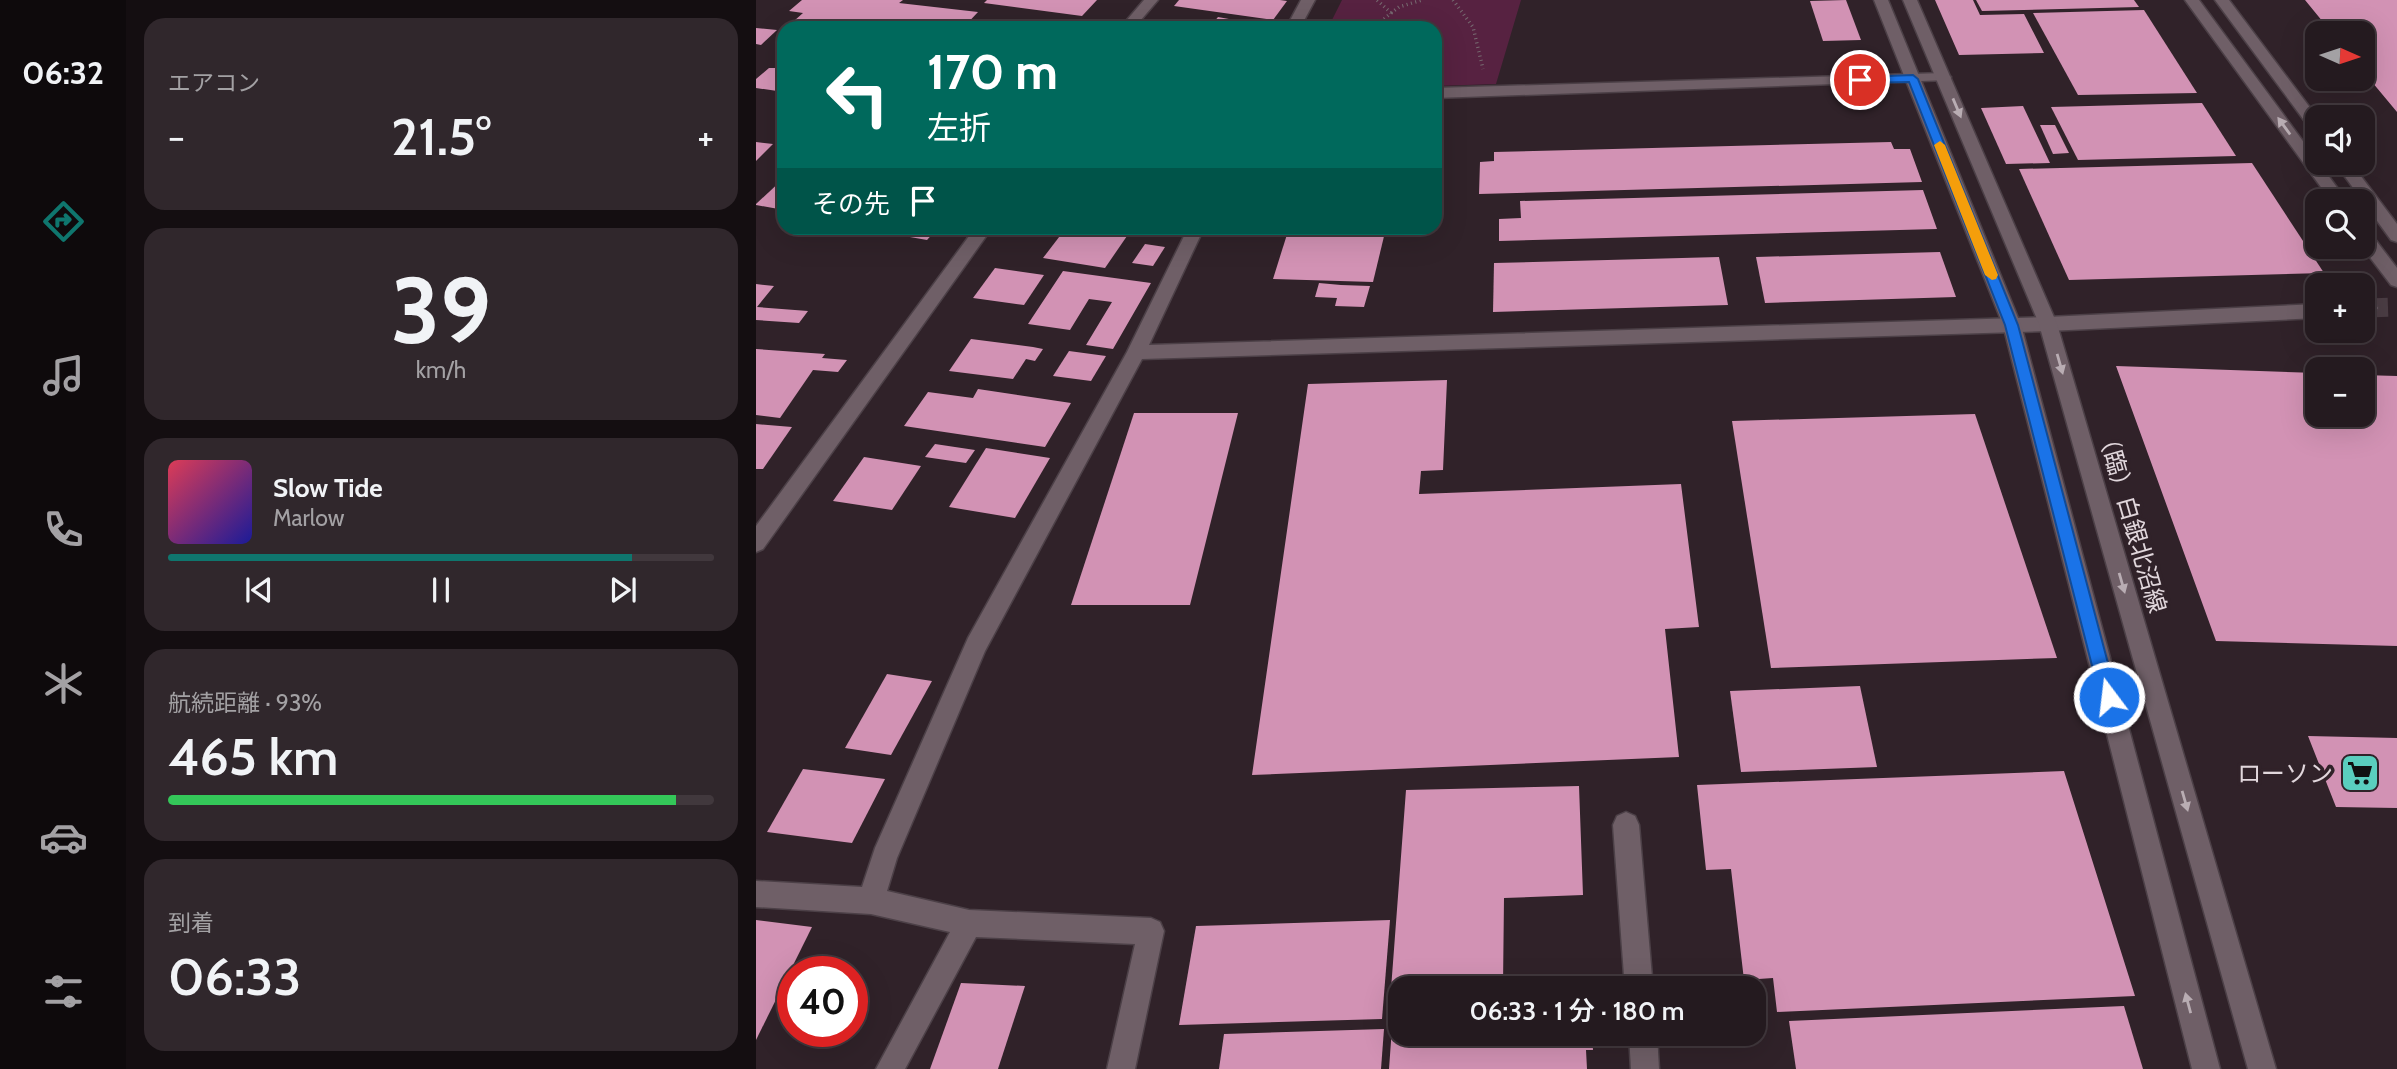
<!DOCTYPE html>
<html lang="ja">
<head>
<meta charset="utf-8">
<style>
	body { margin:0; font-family:Cabin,"Noto Sans JP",sans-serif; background:#30272c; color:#f1f3f6; height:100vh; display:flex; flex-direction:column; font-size:26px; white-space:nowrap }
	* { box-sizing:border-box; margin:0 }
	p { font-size:23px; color:#a3a1a4 }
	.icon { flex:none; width:38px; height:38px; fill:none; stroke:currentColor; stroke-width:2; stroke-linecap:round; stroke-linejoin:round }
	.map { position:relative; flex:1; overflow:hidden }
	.panel { display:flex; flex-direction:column; gap:18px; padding:18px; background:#140e11; width:630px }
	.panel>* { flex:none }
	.guide { position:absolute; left:21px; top:21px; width:665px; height:214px; border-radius:21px; box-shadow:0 7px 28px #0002,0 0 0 2px #41383d; background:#00695c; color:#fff; overflow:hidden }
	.needle { width:46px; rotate:93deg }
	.controls { position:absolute; left:1549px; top:21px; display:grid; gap:14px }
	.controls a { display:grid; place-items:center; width:70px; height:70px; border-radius:14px; background:#241a1f; box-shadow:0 7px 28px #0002,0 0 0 2px #41383d; font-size:35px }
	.speed { position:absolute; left:21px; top:956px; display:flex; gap:14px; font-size:35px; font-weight:700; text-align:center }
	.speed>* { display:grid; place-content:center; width:91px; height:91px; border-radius:50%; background:#241a1f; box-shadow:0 7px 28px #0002,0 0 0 2px #41383d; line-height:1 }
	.speed .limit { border:10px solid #d22; background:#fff; color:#111 }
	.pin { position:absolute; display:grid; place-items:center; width:60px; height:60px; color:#fff; margin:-30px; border:4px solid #fff; border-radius:50%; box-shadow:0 2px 7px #0007 }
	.me { position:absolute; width:77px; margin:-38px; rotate:345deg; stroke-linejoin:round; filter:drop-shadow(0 0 5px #0008) }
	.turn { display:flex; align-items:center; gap:24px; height:147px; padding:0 35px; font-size:32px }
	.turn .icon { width:91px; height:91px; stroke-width:2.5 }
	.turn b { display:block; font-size:49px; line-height:60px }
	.then { display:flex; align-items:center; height:66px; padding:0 35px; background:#0003; gap:14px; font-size:26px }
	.big { font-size:52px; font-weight:600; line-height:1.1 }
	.panel .tile { flex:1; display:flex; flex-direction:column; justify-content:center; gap:10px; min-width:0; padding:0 24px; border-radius:21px; background:#30272c }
	.panel .dial { align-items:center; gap:0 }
	.dial b { font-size:91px; line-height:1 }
	.song { display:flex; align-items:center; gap:21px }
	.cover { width:84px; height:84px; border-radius:10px; background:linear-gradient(135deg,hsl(350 70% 55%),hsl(240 70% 35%)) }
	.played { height:7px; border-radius:4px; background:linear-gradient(90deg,#0f766e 85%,#41383d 85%) }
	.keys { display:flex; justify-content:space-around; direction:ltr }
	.heat { display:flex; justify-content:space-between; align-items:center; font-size:38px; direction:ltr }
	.charge { height:10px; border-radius:5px; background:linear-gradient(90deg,#34c759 93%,#41383d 0) }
	.trip { position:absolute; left:632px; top:976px; width:378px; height:70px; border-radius:21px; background:#241a1f; box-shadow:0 7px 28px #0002,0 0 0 2px #41383d; font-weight:600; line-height:70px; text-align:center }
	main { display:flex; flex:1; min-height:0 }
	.tabs { display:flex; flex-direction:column; width:126px; justify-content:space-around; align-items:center; background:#0e0a0c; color:#a3a1a4 }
	.tabs .icon { width:49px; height:49px }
	.tabs .selected { color:#0f766e }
	.tabs b { font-size:32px; color:#f1f3f6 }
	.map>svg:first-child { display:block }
	.green { fill:#572241 }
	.building { fill:#d292b4 }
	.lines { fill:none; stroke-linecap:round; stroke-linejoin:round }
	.minor-tunnel { stroke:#4b3d44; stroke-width:19; stroke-dasharray:19 10; stroke-linecap:butt }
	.minor-casing { stroke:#4c4047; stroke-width:3 }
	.tertiary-casing { stroke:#4c4047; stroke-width:3 }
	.path { stroke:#776b71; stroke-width:3.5; stroke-dasharray:1 3.5; stroke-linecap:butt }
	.minor { fill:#6f5f67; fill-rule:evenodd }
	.tertiary { fill:#6f5f67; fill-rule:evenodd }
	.oneway { fill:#b9adb3 }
	.route { fill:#1a73e8; stroke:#114b97; stroke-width:2 }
	.slow { fill:#f59e0b }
	.labels { text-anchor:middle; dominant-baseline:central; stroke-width:7; stroke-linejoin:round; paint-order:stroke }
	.street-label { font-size:24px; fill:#e1d7dc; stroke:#302229 }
	.poi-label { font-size:24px; fill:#e1d7dc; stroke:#302229; text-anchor:end }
</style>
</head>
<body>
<main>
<nav class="tabs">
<b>06:32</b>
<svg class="icon selected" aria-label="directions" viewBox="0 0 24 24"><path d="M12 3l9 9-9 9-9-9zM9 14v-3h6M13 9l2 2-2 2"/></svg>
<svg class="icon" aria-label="music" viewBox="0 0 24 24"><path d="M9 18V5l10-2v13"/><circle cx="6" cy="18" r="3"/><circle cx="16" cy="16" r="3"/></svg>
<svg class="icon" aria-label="phone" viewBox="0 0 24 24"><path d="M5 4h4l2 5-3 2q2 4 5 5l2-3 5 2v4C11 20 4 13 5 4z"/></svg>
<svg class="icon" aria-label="climate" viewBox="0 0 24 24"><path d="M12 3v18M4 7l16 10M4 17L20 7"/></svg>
<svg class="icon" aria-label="car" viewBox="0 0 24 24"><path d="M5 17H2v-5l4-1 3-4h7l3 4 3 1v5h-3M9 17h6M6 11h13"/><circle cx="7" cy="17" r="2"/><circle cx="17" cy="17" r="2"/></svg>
<svg class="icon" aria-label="filters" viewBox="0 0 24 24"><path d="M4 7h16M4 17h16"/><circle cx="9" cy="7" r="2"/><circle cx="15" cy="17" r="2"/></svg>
</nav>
<section class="panel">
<div class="tile"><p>エアコン</p>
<div class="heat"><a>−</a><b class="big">21.5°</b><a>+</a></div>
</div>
<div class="tile dial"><b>39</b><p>km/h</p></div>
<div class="tile">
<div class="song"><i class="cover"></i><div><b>Slow Tide</b><p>Marlow</p></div></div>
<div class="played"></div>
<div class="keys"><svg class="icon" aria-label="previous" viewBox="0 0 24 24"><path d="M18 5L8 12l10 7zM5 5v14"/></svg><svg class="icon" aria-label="pause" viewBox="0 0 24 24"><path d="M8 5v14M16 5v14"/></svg><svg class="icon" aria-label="next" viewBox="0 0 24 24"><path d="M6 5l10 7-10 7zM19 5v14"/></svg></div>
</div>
<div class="tile"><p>航続距離 · 93%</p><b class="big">465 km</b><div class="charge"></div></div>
<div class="tile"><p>到着</p><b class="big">06:33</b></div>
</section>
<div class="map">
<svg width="1641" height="1069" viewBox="0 0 1641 1069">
	<rect width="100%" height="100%" fill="#302229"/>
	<path class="green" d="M 586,0 L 765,0 L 740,84 L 679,86 L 679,28 L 572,28 Z"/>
	<g class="building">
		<path d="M 46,0 L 147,0 L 143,3 L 222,12 L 207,28 L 175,28 L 104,20 L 95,28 L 30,28 L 47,13 L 33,11 Z"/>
		<path d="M 231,0 L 341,0 L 326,16 L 228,3 Z"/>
		<path d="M 423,0 L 524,0 L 531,1 L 517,20 L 418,6 Z"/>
		<path d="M 1090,0 L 1105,40 L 1067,41 L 1054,1 Z"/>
		<path d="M 1179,0 L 1217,0 L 1224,15 L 1268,14 L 1288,53 L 1203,55 Z"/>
		<path d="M 1220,0 L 1378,0 L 1383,7 L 1226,11 Z"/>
		<path d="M 1549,0 L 1641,0 L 1641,112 L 1606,70 L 1606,33 L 1576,33 Z"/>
		<path d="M 1388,10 L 1441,93 L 1322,95 L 1277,13 Z"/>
		<path d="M 462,17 L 511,26 L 509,28 L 453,28 Z"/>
		<path d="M 0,28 L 21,30 L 5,45 L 0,44 Z"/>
		<path d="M 28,61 L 28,92 L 0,88 L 0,79 L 13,68 L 20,68 Z"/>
		<path d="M 1446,103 L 1480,156 L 1322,160 L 1295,107 Z"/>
		<path d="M 1267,106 L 1294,163 L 1250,164 L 1225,108 Z"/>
		<path d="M 1284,125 L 1299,125 L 1313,153 L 1297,154 Z"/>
		<path d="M 0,142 L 17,144 L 0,161 Z"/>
		<path d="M 1135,142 L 1138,149 L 1154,149 L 1166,182 L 723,194 L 724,162 L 738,161 L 738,152 Z"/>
		<path d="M 1496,163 L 1568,273 L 1313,280 L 1263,169 Z"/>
		<path d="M 28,178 L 28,210 L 0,205 L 0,204 Z"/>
		<path d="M 1167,190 L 1181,229 L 743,241 L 743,219 L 765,218 L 764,201 Z"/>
		<path d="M 116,228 L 182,228 L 171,240 L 114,230 Z"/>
		<path d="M 310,228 L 315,228 L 371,236 L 349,268 L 287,258 Z"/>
		<path d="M 365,228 L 413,228 L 408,236 Z"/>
		<path d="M 533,228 L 630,228 L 617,282 L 517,279 Z"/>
		<path d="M 389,244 L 409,247 L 397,266 L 376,263 Z"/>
		<path d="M 1184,252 L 1200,297 L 1009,303 L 1000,257 Z"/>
		<path d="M 963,257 L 972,305 L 737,312 L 738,263 Z"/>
		<path d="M 239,268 L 288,275 L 268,305 L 217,298 Z"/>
		<path d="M 307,271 L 395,283 L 357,349 L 330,345 L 356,302 L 333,299 L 314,330 L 272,324 Z"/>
		<path d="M 563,283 L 585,285 L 614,286 L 608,307 L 579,306 L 581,298 L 559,297 Z"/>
		<path d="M 0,284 L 18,286 L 1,307 L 52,311 L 43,323 L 0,320 Z"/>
		<path d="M 215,339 L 277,347 L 287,349 L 279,361 L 270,359 L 257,379 L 193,371 Z"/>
		<path d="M 0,349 L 69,354 L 66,358 L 91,360 L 82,372 L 57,370 L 24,418 L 0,415 Z"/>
		<path d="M 313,351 L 350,356 L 335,381 L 297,376 Z"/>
		<path d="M 1360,366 L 1561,373 L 1561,415 L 1606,415 L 1606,375 L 1641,376 L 1641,646 L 1460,641 Z"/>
		<path d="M 691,380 L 687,470 L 665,471 L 663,494 L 925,484 L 943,627 L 909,629 L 923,757 L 496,775 L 552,384 Z"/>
		<path d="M 222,389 L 315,403 L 289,447 L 148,426 L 172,392 L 217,398 Z"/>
		<path d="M 378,413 L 482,413 L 434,605 L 315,605 Z"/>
		<path d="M 1219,414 L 1301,658 L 1015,668 L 976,421 Z"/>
		<path d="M 0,424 L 36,427 L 7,469 L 0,469 Z"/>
		<path d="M 179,444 L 219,450 L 210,463 L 169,457 Z"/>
		<path d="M 230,448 L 294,458 L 259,518 L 193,507 Z"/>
		<path d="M 108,457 L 165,466 L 136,510 L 77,501 Z"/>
		<path d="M 131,674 L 176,681 L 135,755 L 89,748 Z"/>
		<path d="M 1104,686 L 1121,767 L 985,772 L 974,691 Z"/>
		<path d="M 1552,736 L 1641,738 L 1641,808 L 1580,807 Z"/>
		<path d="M 47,769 L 129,779 L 96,843 L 11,832 Z"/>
		<path d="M 1308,771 L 1379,996 L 1021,1012 L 1017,978 L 988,980 L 975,869 L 950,870 L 941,785 Z"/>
		<path d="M 823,786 L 827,895 L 748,898 L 747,985 L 635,989 L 650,790 Z"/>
		<path d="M 0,920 L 56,927 L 0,1040 Z"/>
		<path d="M 634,920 L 626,1019 L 423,1025 L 440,926 Z"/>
		<path d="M 205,983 L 269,986 L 242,1069 L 174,1069 Z"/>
		<path d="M 638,1000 L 644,1000 L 644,1034 L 836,1034 L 837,1050 L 830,1050 L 831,1069 L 633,1069 Z"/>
		<path d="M 1368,1006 L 1387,1069 L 1040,1069 L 1033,1021 Z"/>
		<path d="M 628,1029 L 625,1069 L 463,1069 L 468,1034 Z"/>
	</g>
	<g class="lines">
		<path class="minor-tunnel" d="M 1613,308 L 1641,307"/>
		<defs>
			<g id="minor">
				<path d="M 388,0 L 402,0 L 378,28 L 364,28 Z"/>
				<path d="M 545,0 L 559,0 L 544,28 L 530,28 Z"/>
				<path d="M 1188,73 L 1195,77 L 1193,80 L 679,98 L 679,88 Z"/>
				<path d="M 219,228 L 236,228 L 7,549 L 0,552 L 0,526 Z"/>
				<path d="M 432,228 L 448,228 L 393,345 L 1292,317 L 1561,304 L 1561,318 L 1292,331 L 386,359 L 229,651 L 141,858 L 131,891 L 213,910 L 395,918 L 404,922 L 408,931 L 379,1069 L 351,1069 L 379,944 L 220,937 L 149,1069 L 120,1069 L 194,932 L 115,914 L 0,907 L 0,881 L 106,887 L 119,848 L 212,638 L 371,352 Z"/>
				<path d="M 1613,301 L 1619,303 L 1622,308 L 1619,313 L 1606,315 L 1606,302 Z"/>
				<path d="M 870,812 L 879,816 L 883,825 L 897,989 L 869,989 L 857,825 L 861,816 Z"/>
				<path d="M 873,1034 L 901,1034 L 903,1069 L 875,1069 Z"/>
			</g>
			<g id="tertiary">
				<path d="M 1118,0 L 1132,0 L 1265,325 L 1464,1069 L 1436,1069 L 1247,325 Z"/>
				<path d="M 1147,0 L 1161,0 L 1301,324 L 1520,1069 L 1492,1069 L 1283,324 Z"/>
				<path d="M 1429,0 L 1443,0 L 1591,201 L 1575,201 Z"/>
				<path d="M 1459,0 L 1473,0 L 1561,117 L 1561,133 L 1556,131 Z"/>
				<path d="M 1579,163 L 1595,163 L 1641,224 L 1641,242 L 1635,240 Z"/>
				<path d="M 1606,228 L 1612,230 L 1641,268 L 1641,287 L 1635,285 L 1606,247 Z"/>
			</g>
		</defs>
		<use href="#minor" class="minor-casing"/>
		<use href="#tertiary" class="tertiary-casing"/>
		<g class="path">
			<path d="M 697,0 L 717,27 L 727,69"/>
			<path d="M 635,13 L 643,7 L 666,0"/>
			<path d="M 618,28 L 635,13 L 621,0"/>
		</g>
		<use href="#minor" class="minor"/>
		<use href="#tertiary" class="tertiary"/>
	</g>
	<defs><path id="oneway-solid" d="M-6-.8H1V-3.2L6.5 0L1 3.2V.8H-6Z" transform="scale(1.75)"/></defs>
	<g class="oneway">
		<use href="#oneway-solid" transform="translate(1201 108) rotate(67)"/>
		<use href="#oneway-solid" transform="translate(1528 126) rotate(-126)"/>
		<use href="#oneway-solid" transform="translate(1304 364) rotate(74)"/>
		<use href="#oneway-solid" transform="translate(1366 583) rotate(74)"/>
		<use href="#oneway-solid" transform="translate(1429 801) rotate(74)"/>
		<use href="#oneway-solid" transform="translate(1432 1003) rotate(-105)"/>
	</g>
	<path class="route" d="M 1157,75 L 1162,79 L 1262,325 L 1361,697 L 1359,703 L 1353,705 L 1346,703 L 1344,697 L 1249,325 L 1153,82 L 1104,83 L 1099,80 L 1104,77 Z"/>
	<path class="slow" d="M 1184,141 L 1189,145 L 1242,275 L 1240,279 L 1236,280 L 1229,275 L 1178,145 Z"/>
	<defs>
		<symbol id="supermarket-square" viewBox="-11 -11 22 22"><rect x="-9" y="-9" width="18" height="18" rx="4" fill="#5acebe" stroke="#302229"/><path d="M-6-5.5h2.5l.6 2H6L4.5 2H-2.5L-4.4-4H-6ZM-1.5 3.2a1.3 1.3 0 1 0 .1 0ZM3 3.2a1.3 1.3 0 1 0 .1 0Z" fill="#111"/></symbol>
	</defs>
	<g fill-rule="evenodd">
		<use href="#supermarket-square" x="1582" y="751" width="44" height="44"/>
	</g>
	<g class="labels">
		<g class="street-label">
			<text transform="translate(1376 520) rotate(74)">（臨）白銀北沼線</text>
		</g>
		<g class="poi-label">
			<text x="1577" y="773">ローソン</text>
		</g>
	</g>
</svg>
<div class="controls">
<a><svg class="needle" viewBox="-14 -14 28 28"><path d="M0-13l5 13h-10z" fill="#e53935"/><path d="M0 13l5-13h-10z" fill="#a3a1a4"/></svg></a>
<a><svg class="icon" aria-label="sound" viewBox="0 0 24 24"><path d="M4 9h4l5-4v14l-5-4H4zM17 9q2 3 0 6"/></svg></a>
<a><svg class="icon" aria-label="search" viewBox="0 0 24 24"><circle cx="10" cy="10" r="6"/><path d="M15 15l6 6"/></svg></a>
<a>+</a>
<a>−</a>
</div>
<div class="speed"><div class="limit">40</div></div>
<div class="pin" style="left:1104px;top:80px;background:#d93025"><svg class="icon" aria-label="arrive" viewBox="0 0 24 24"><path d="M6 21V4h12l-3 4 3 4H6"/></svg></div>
<svg class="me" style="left:1353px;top:697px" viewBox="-20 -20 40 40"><circle r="17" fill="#1a73e8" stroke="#fff" stroke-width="3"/><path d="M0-11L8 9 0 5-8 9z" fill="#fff"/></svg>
<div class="trip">06:33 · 1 分 · 180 m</div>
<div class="guide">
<div class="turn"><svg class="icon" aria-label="left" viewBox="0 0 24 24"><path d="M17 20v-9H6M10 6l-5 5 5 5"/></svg><div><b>170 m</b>左折</div></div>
<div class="then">その先<svg class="icon" aria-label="arrive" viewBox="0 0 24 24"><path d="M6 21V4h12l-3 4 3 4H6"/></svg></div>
</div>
</div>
</main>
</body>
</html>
